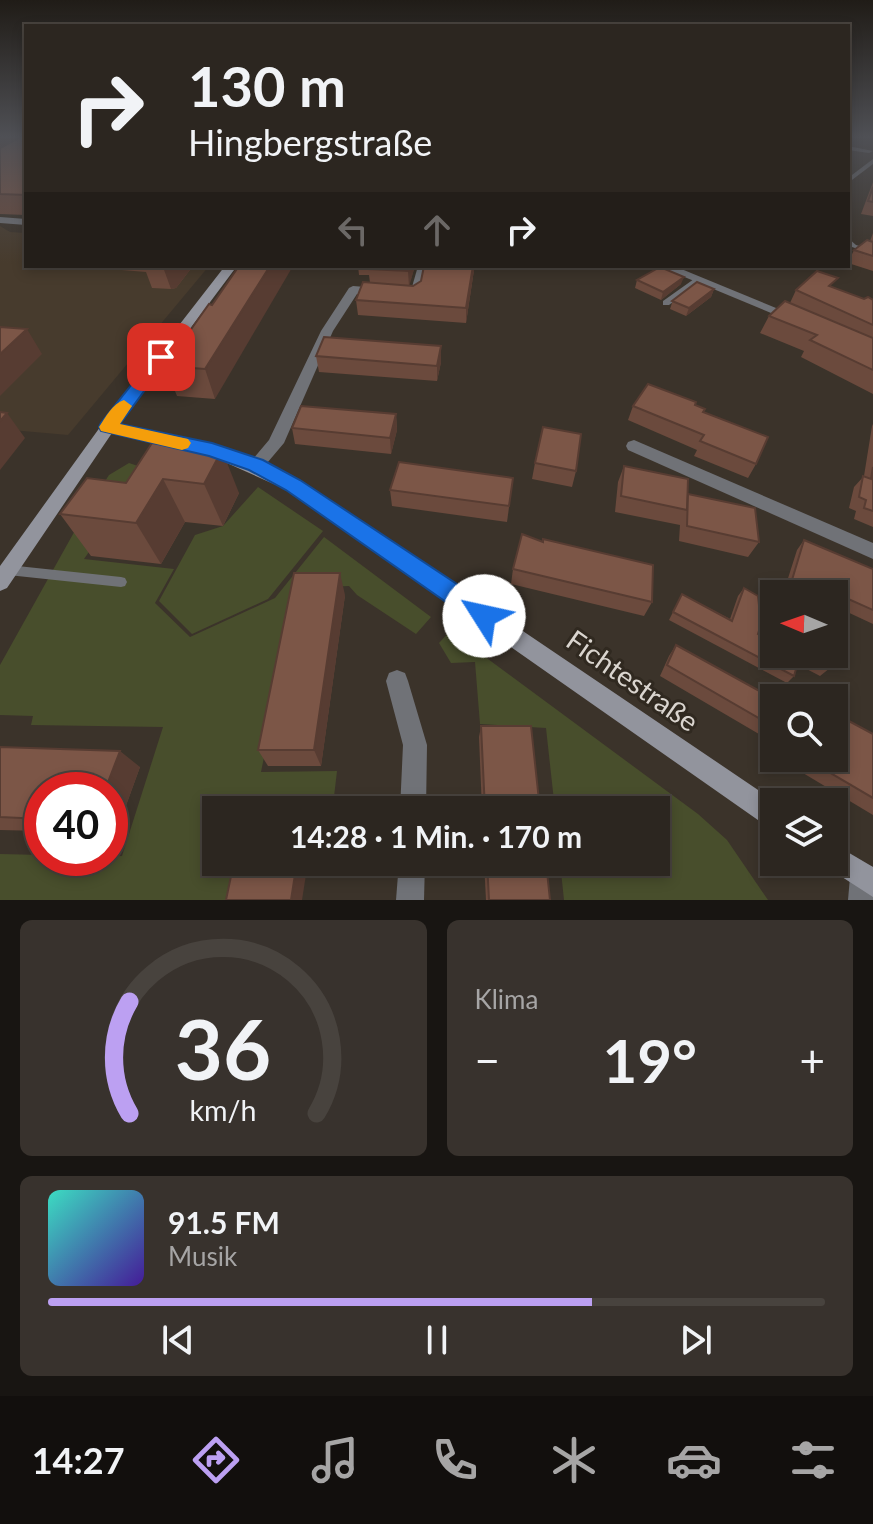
<!DOCTYPE html>
<html lang="de">
<head>
<meta charset="utf-8">
<style>
	body { margin:0; font-family:Lato,sans-serif; background:#38322d; color:#f1f3f6; height:100vh; display:flex; flex-direction:column; font-size:30px; white-space:nowrap }
	* { box-sizing:border-box; margin:0 }
	p { font-size:26px; color:#a6a5a5 }
	.icon { flex:none; width:44px; height:44px; fill:none; stroke:currentColor; stroke-width:2; stroke-linecap:round; stroke-linejoin:round }
	.map { position:relative; height:900px; overflow:hidden }
	.panel { display:flex; flex-direction:column; gap:20px; padding:20px; background:#181512; flex:1 }
	.panel>* { flex:none }
	.hud { position:absolute; left:24px; top:24px; width:826px; height:244px; border-radius:0px; box-shadow:0 4px 12px #0003,0 0 0 2px #48433e; background:#2c2620; color:#f1f3f6; overflow:hidden }
	.needle { width:52px; rotate:272deg }
	.controls { position:absolute; left:760px; top:580px; display:grid; gap:16px }
	.controls a { display:grid; place-items:center; width:88px; height:88px; border-radius:0px; background:#2c2620; box-shadow:0 4px 12px #0003,0 0 0 2px #48433e; font-size:40px }
	.speed { position:absolute; left:24px; top:772px; display:flex; gap:16px; font-size:40px; font-weight:700; text-align:center }
	.speed>* { display:grid; place-content:center; width:104px; height:104px; border-radius:50%; background:#2c2620; box-shadow:0 4px 12px #0003,0 0 0 2px #48433e; line-height:1 }
	.speed .limit { border:12px solid #d22; background:#fff; color:#111 }
	.pin { position:absolute; display:grid; place-items:center; width:68px; height:68px; color:#fff; margin:-34px; border-radius:16px; box-shadow:0 4px 12px #0006 }
	.me { position:absolute; width:88px; margin:-44px; rotate:305deg; stroke-linejoin:round; filter:drop-shadow(0 0 6px #0008) }
	.turn { display:flex; align-items:center; gap:28px; height:168px; padding:0 32px; font-size:36px }
	.turn .icon { width:104px; height:104px; stroke-width:2.5 }
	.turn b { display:block; font-size:56px; line-height:68px }
	.lanes { display:flex; align-items:center; height:76px; padding:0 32px; background:#0003; justify-content:center; gap:40px; direction:ltr }
	.lanes .off { opacity:.35 }
	.big { font-size:60px; font-weight:700; line-height:1.1 }
	.panel .widget { flex:1; display:flex; flex-direction:column; justify-content:center; gap:12px; min-width:0; padding:0 28px; border-radius:12px; background:#38322d }
	.panel .dial { align-items:center; gap:0 }
	.dial svg { height:208px; overflow:visible; fill:none; stroke:#48433e; stroke-width:7; stroke-linecap:round; text-anchor:middle }
	.dial text { fill:#f1f3f6; stroke:none }
	.song { display:flex; align-items:center; gap:24px }
	.cover { width:96px; height:96px; border-radius:12px; background:linear-gradient(135deg,hsl(170 70% 55%),hsl(260 70% 35%)) }
	.played { height:8px; border-radius:4px; background:linear-gradient(90deg,#bca0f2 70%,#48433e 70%) }
	.keys { display:flex; justify-content:space-around; direction:ltr }
	.heat { display:flex; justify-content:space-between; align-items:center; font-size:44px; direction:ltr }
	.panel .tiles { flex:1; display:grid; gap:20px; grid-template-columns:1fr 1fr }
	.widget:last-child { grid-column:span 2 }
	.trip { position:absolute; left:202px; top:796px; width:468px; height:80px; border-radius:0px; background:#2c2620; box-shadow:0 4px 12px #0003,0 0 0 2px #48433e; font-weight:700; line-height:80px; text-align:center }
	.tab-bar { display:flex; height:128px; justify-content:space-around; align-items:center; background:#120f0d; color:#a6a5a5 }
	.tab-bar .icon { width:56px; height:56px }
	.tab-bar .selected { color:#bca0f2 }
	.tab-bar b { font-size:36px; color:#f1f3f6 }
	.map>svg:first-child { display:block }
	.built { fill:#473b2d }
	.green { fill:#484e2c }
	.lines { fill:none; stroke-linecap:round; stroke-linejoin:round }
	.lane { fill:#707277; fill-rule:evenodd }
	.street { fill:#707277; fill-rule:evenodd }
	.secondary { fill:#92949d; fill-rule:evenodd }
	.wall { fill:#6b4a3d }
	.shaded-wall { fill:#573c32 }
	.building { fill:#7c5647; stroke:#573c32; stroke-width:2 }
	.route { fill:#1a73e8; stroke:#114b97; stroke-width:2 }
	.slow { fill:#f59e0b }
	.labels { text-anchor:middle; dominant-baseline:central; stroke-width:6; stroke-linejoin:round; paint-order:stroke }
	.near-street-label { font-size:28px; fill:#dad5cf; stroke:#302920 }
</style>
</head>
<body>
<div class="map">
<svg width="873" height="900" viewBox="0 0 873 900">
	<rect width="100%" height="100%" fill="#3b332a"/>
	<path class="built" d="M 0,226 L 10,232 L 26,233 L 26,266 L 209,266 L 68,435 L 0,429 Z"/>
	<g class="green">
		<path d="M 129,463 L 147,469 L 84,559 L 174,569 L 155,603 L 190,637 L 275,598 L 324,537 L 431,617 L 416,634 L 357,595 L 349,586 L 298,588 L 261,772 L 337,771 L 333,805 L 255,804 L 254,810 L 216,810 L 216,862 L 243,862 L 235,900 L 0,900 L 0,854 L 42,855 L 42,858 L 122,856 L 163,727 L 31,725 L 33,716 L 0,715 L 0,665 L 87,509 L 109,475 Z"/>
		<path d="M 258,487 L 323,531 L 268,599 L 192,634 L 159,601 L 195,535 L 223,526 Z"/>
		<path d="M 450,631 L 698,814 L 727,840 L 768,900 L 564,900 L 560,862 L 656,862 L 656,810 L 555,810 L 546,728 L 480,724 L 475,662 L 451,663 L 439,643 Z"/>
	</g>
	<g class="lines">
		<g class="lane">
			<path d="M 873,159 L 873,164 L 848,183 L 848,178 Z"/>
			<path d="M 848,238 L 856,245 L 873,250 L 873,254 L 852,247 L 848,244 Z"/>
			<path d="M 418,266 L 424,266 L 418,294 L 414,296 L 410,294 Z"/>
			<path d="M 694,279 L 701,281 L 669,305 L 663,305 L 663,301 Z"/>
			<path d="M 8,565 L 121,577 L 125,578 L 127,582 L 125,586 L 121,587 L 8,575 L 4,574 L 2,570 L 4,566 Z"/>
		</g>
		<g class="street">
			<path d="M 848,146 L 873,151 L 869,153 L 848,150 Z"/>
			<path d="M 0,217 L 26,219 L 26,225 L 0,223 Z"/>
			<path d="M 658,266 L 674,266 L 798,317 L 796,320 L 788,320 Z"/>
			<path d="M 353,286 L 378,288 L 384,292 L 378,296 L 357,294 L 333,331 L 284,443 L 262,469 L 250,469 L 248,465 L 269,440 L 321,331 L 349,288 Z"/>
			<path d="M 634,440 L 873,543 L 873,559 L 628,450 L 626,446 L 628,442 Z"/>
			<path d="M 397,670 L 405,673 L 408,681 L 427,745 L 426,810 L 400,810 L 403,745 L 386,681 L 389,673 Z"/>
			<path d="M 399,862 L 425,862 L 424,900 L 396,900 Z"/>
			<path d="M 864,863 L 873,867 L 873,900 L 848,900 L 850,877 L 854,867 Z"/>
		</g>
		<g class="secondary">
			<path d="M 225,266 L 237,266 L 119,424 L 231,452 L 299,480 L 776,802 L 774,829 L 765,825 L 287,490 L 220,460 L 112,433 L 7,588 L 0,591 L 0,566 L 103,423 Z"/>
			<path d="M 834,844 L 873,867 L 873,897 L 825,866 L 823,862 L 834,862 Z"/>
		</g>
	</g>
	<g class="wall">
		<path d="M 0,137 L 26,137 L 26,215 L 0,214 Z"/>
		<path d="M 873,182 L 873,216 L 861,214 Z"/>
		<path d="M 873,233 L 873,271 L 848,263 L 854,250 L 870,241 Z"/>
		<path d="M 73,266 L 193,266 L 176,288 L 171,289 L 152,288 L 146,272 Z"/>
		<path d="M 358,266 L 415,266 L 409,285 L 413,286 L 474,270 L 466,323 L 358,315 L 356,300 L 370,283 L 369,275 L 359,275 Z"/>
		<path d="M 637,280 L 681,284 L 661,300 L 635,288 Z"/>
		<path d="M 832,288 L 864,299 L 873,300 L 873,394 L 801,357 L 804,351 L 760,333 L 769,316 L 790,303 L 796,290 Z"/>
		<path d="M 714,289 L 711,297 L 686,316 L 670,309 L 673,300 Z"/>
		<path d="M 212,305 L 215,399 L 177,396 L 165,366 Z"/>
		<path d="M 441,346 L 441,362 L 437,381 L 319,372 L 316,356 Z"/>
		<path d="M 695,405 L 756,464 L 748,478 L 694,456 L 697,450 L 628,420 L 633,406 Z"/>
		<path d="M 396,414 L 397,430 L 391,454 L 295,444 L 292,428 Z"/>
		<path d="M 873,424 L 873,527 L 854,519 L 856,511 L 849,508 L 854,487 L 864,476 L 872,426 Z"/>
		<path d="M 152,443 L 239,493 L 223,526 L 185,522 L 161,564 L 91,556 L 60,514 L 126,483 Z"/>
		<path d="M 535,463 L 576,471 L 572,487 L 532,479 Z"/>
		<path d="M 624,466 L 687,494 L 759,542 L 748,557 L 679,541 L 680,525 L 615,512 L 618,482 Z"/>
		<path d="M 513,478 L 507,522 L 392,506 L 390,490 Z"/>
		<path d="M 804,540 L 873,569 L 873,624 L 843,610 L 834,594 L 783,594 L 797,550 Z"/>
		<path d="M 513,569 L 652,602 L 644,616 L 511,584 Z"/>
		<path d="M 744,588 L 758,634 L 774,654 L 833,654 L 830,668 L 820,676 L 797,664 L 794,676 L 787,683 L 669,620 L 682,594 L 730,619 L 738,596 Z"/>
		<path d="M 345,595 L 321,766 L 268,766 L 258,750 Z"/>
		<path d="M 676,645 L 774,699 L 774,756 L 768,752 L 771,741 L 660,676 L 669,656 Z"/>
		<path d="M 481,726 L 540,810 L 482,810 L 479,737 Z"/>
		<path d="M 873,734 L 873,815 L 778,758 L 834,758 Z"/>
		<path d="M 0,747 L 140,767 L 116,833 L 110,832 L 110,790 L 42,790 L 42,831 L 0,830 Z"/>
		<path d="M 484,862 L 546,862 L 550,900 L 486,900 Z"/>
	</g>
	<g class="shaded-wall">
		<path d="M 0,137 L 23,137 L 0,161 Z"/>
		<path d="M 166,266 L 193,266 L 176,288 L 171,289 L 163,267 Z"/>
		<path d="M 270,266 L 293,266 L 215,399 L 205,369 Z"/>
		<path d="M 410,266 L 415,266 L 409,287 L 408,271 Z"/>
		<path d="M 473,266 L 475,266 L 474,270 L 466,323 L 466,308 Z"/>
		<path d="M 684,277 L 681,284 L 661,300 L 663,292 Z"/>
		<path d="M 714,289 L 711,297 L 686,316 L 689,308 Z"/>
		<path d="M 27,329 L 42,354 L 0,396 L 0,354 Z"/>
		<path d="M 441,346 L 441,362 L 437,381 L 437,366 Z"/>
		<path d="M 7,413 L 25,438 L 0,470 L 0,421 Z"/>
		<path d="M 396,414 L 397,430 L 391,454 L 390,438 Z"/>
		<path d="M 222,450 L 239,493 L 223,526 L 204,484 Z"/>
		<path d="M 163,479 L 185,522 L 161,564 L 136,523 Z"/>
		<path d="M 340,573 L 345,595 L 321,766 L 314,750 Z"/>
		<path d="M 120,751 L 140,767 L 116,833 L 110,829 L 110,790 L 105,790 Z"/>
		<path d="M 297,862 L 308,862 L 302,900 L 291,900 Z"/>
	</g>
	<g class="building">
		<path d="M 19,137 L 26,137 L 26,195 L 0,194 L 0,148 L 19,138 Z"/>
		<path d="M 873,187 L 873,202 L 868,201 Z"/>
		<path d="M 867,240 L 873,242 L 873,256 L 854,250 Z"/>
		<path d="M 239,266 L 270,266 L 205,369 L 165,366 L 209,304 L 212,305 Z"/>
		<path d="M 370,266 L 410,266 L 408,271 L 369,269 Z"/>
		<path d="M 424,266 L 473,266 L 466,308 L 356,300 L 363,282 L 413,286 L 421,281 Z"/>
		<path d="M 660,267 L 684,277 L 663,292 L 637,280 Z"/>
		<path d="M 817,271 L 838,278 L 829,286 L 864,299 L 868,297 L 873,300 L 873,325 L 796,290 Z"/>
		<path d="M 697,282 L 714,289 L 689,308 L 672,301 Z"/>
		<path d="M 785,301 L 873,338 L 873,370 L 810,340 L 817,335 L 769,316 Z"/>
		<path d="M 0,327 L 27,329 L 0,354 Z"/>
		<path d="M 324,337 L 441,346 L 437,366 L 316,356 Z"/>
		<path d="M 648,384 L 696,402 L 695,405 L 705,409 L 703,412 L 768,437 L 756,464 L 700,441 L 704,435 L 633,406 Z"/>
		<path d="M 301,406 L 396,414 L 390,438 L 292,428 Z"/>
		<path d="M 0,412 L 7,413 L 0,421 Z"/>
		<path d="M 543,427 L 581,434 L 576,471 L 535,463 Z"/>
		<path d="M 152,443 L 222,450 L 204,484 L 163,479 L 136,523 L 60,514 L 87,478 L 126,483 Z"/>
		<path d="M 399,462 L 513,478 L 509,506 L 390,490 Z"/>
		<path d="M 624,466 L 688,479 L 687,510 L 621,496 Z"/>
		<path d="M 873,467 L 873,511 L 864,508 L 866,500 L 859,497 L 863,476 L 871,479 Z"/>
		<path d="M 688,494 L 755,508 L 759,542 L 687,526 Z"/>
		<path d="M 522,534 L 543,542 L 543,539 L 653,565 L 652,602 L 513,569 Z"/>
		<path d="M 804,540 L 873,569 L 873,610 L 846,598 L 834,651 L 834,594 L 797,594 L 789,590 Z"/>
		<path d="M 294,573 L 340,573 L 314,750 L 258,750 Z"/>
		<path d="M 744,588 L 758,596 L 761,624 L 758,634 L 774,642 L 774,654 L 798,654 L 800,655 L 794,676 L 673,612 L 682,594 L 732,621 Z"/>
		<path d="M 676,645 L 774,699 L 774,727 L 667,665 Z"/>
		<path d="M 803,654 L 833,654 L 830,668 Z"/>
		<path d="M 834,713 L 873,734 L 873,798 L 805,758 L 834,758 Z"/>
		<path d="M 481,726 L 531,726 L 540,810 L 485,810 Z"/>
		<path d="M 0,747 L 120,751 L 105,790 L 42,790 L 42,819 L 0,817 Z"/>
		<path d="M 234,862 L 297,862 L 291,900 L 226,900 Z"/>
		<path d="M 487,862 L 546,862 L 550,900 L 489,900 Z"/>
	</g>
	<linearGradient id="sky" x2="0" y2="1"><stop stop-color="#201c17"/><stop offset="0.52" stop-color="#4f5055"/><stop offset="1" stop-color="#4f5055" stop-opacity="0"/></linearGradient>
	<rect width="873" height="263" fill="url(#sky)"/>
	<path class="route" d="M 161,353 L 169,357 L 120,424 L 212,443 L 263,460 L 300,480 L 493,608 L 496,616 L 493,623 L 484,626 L 476,623 L 286,490 L 249,470 L 209,456 L 101,431 L 99,427 L 101,423 L 156,354 Z"/>
	<path class="slow" d="M 124,400 L 132,406 L 120,424 L 188,439 L 191,443 L 188,448 L 182,450 L 101,431 L 99,427 C 105,418 113,403 124,400 Z"/>
	<g class="labels">
		<g class="near-street-label">
			<text transform="translate(633 680) rotate(35)">Fichtestraße</text>
		</g>
	</g>
</svg>
<div class="controls">
<a><svg class="needle" viewBox="-14 -14 28 28"><path d="M0-13l5 13h-10z" fill="#e53935"/><path d="M0 13l5-13h-10z" fill="#a6a5a5"/></svg></a>
<a><svg class="icon" aria-label="search" viewBox="0 0 24 24"><circle cx="10" cy="10" r="6"/><path d="M15 15l6 6"/></svg></a>
<a><svg class="icon" aria-label="layers" viewBox="0 0 24 24"><path d="M12 4l9 5-9 5-9-5zM3 14l9 5 9-5"/></svg></a>
</div>
<div class="speed"><div class="limit">40</div></div>
<div class="pin" style="left:161px;top:357px;background:#d93025"><svg class="icon" aria-label="arrive" viewBox="0 0 24 24"><path d="M6 21V4h12l-3 4 3 4H6"/></svg></div>
<svg class="me" style="left:484px;top:616px" viewBox="-20 -20 40 40"><circle r="19" fill="#fff"/><path d="M0-13L10 11 0 6-10 11z" fill="#1a73e8"/></svg>
<div class="trip">14:28 · 1 Min. · 170 m</div>
<div class="hud">
<div class="turn"><svg class="icon" aria-label="right" viewBox="0 0 24 24"><path d="M7 20v-9h11M14 6l5 5-5 5"/></svg><div><b>130 m</b>Hingbergstraße</div></div>
<div class="lanes"><svg class="icon off" aria-label="left" viewBox="0 0 24 24"><path d="M17 20v-9H6M10 6l-5 5 5 5"/></svg><svg class="icon off" aria-label="ahead" viewBox="0 0 24 24"><path d="M12 20V5M6 11l6-6 6 6"/></svg><svg class="icon" aria-label="right" viewBox="0 0 24 24"><path d="M7 20v-9h11M14 6l5 5-5 5"/></svg></div>
</div>
</div>
<section class="panel">
<div class="tiles">
<div class="widget dial"><svg viewBox="0 0 100 80">
<path d="M14 69A42 42 0 1 1 86 69"/>
<path d="M14 69A42 42 0 0 1 14 26" stroke="#bca0f2"/>
<text x="50" y="56" font-size="32" font-weight="700">36</text>
<text x="50" y="72" font-size="11">km/h</text>
</svg></div>
<div class="widget"><p>Klima</p>
<div class="heat"><a>−</a><b class="big">19°</b><a>+</a></div>
</div>
<div class="widget">
<div class="song"><i class="cover"></i><div><b>91.5 FM</b><p>Musik</p></div></div>
<div class="played"></div>
<div class="keys"><svg class="icon" aria-label="previous" viewBox="0 0 24 24"><path d="M18 5L8 12l10 7zM5 5v14"/></svg><svg class="icon" aria-label="pause" viewBox="0 0 24 24"><path d="M8 5v14M16 5v14"/></svg><svg class="icon" aria-label="next" viewBox="0 0 24 24"><path d="M6 5l10 7-10 7zM19 5v14"/></svg></div>
</div>
</div>
</section>
<nav class="tab-bar">
<b>14:27</b>
<svg class="icon selected" aria-label="directions" viewBox="0 0 24 24"><path d="M12 3l9 9-9 9-9-9zM9 14v-3h6M13 9l2 2-2 2"/></svg>
<svg class="icon" aria-label="music" viewBox="0 0 24 24"><path d="M9 18V5l10-2v13"/><circle cx="6" cy="18" r="3"/><circle cx="16" cy="16" r="3"/></svg>
<svg class="icon" aria-label="phone" viewBox="0 0 24 24"><path d="M5 4h4l2 5-3 2q2 4 5 5l2-3 5 2v4C11 20 4 13 5 4z"/></svg>
<svg class="icon" aria-label="climate" viewBox="0 0 24 24"><path d="M12 3v18M4 7l16 10M4 17L20 7"/></svg>
<svg class="icon" aria-label="car" viewBox="0 0 24 24"><path d="M5 17H2v-5l4-1 3-4h7l3 4 3 1v5h-3M9 17h6M6 11h13"/><circle cx="7" cy="17" r="2"/><circle cx="17" cy="17" r="2"/></svg>
<svg class="icon" aria-label="filters" viewBox="0 0 24 24"><path d="M4 7h16M4 17h16"/><circle cx="9" cy="7" r="2"/><circle cx="15" cy="17" r="2"/></svg>
</nav>
</body>
</html>
